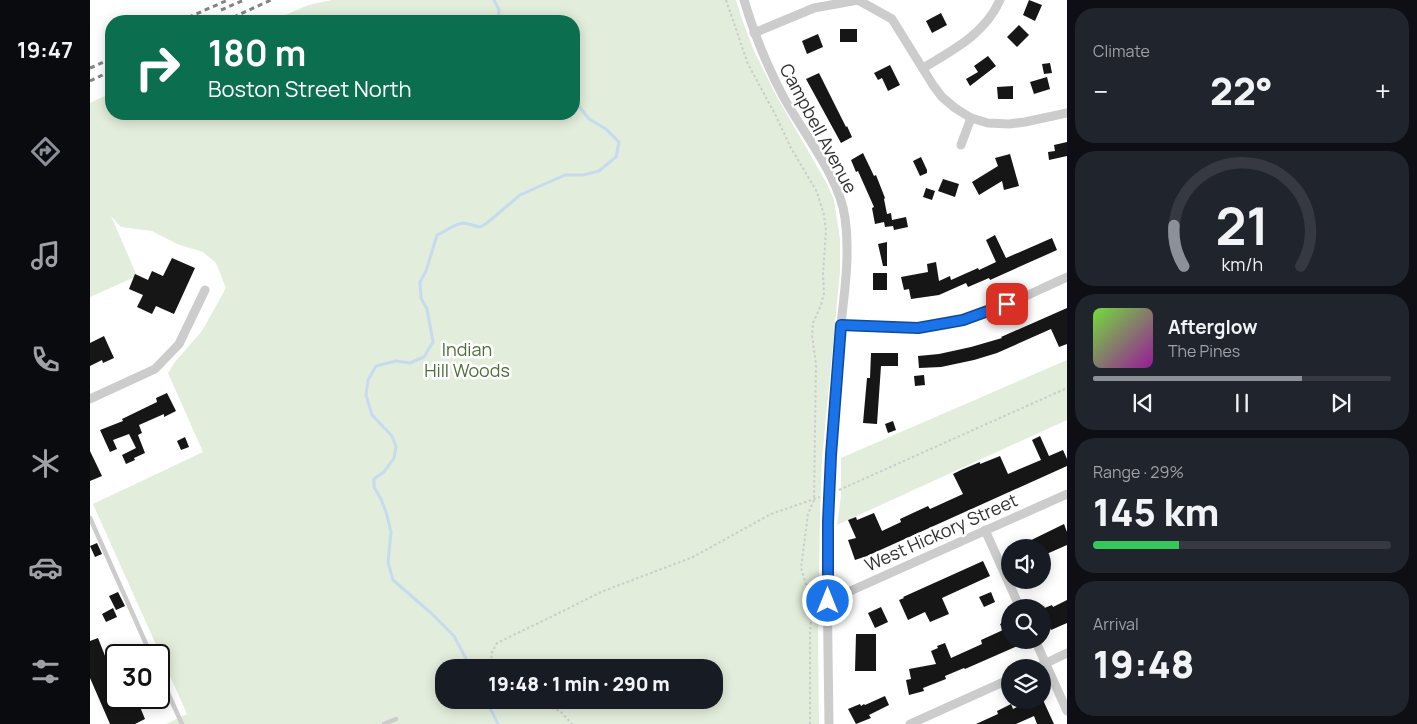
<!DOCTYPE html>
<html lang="en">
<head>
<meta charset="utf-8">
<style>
	body { margin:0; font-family:Manrope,sans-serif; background:#20242c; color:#f1f3f6; height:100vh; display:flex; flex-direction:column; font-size:19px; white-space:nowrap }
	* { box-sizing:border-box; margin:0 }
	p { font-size:16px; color:#9ea1a6 }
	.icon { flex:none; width:28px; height:28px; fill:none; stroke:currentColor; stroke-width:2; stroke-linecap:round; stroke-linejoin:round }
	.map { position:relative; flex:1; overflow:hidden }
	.details { display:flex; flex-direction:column; gap:8px; padding:8px; background:#0d0f14; width:350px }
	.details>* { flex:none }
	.top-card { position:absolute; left:15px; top:15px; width:475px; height:105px; border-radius:20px; box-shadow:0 2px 12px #0003; background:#0b6e4f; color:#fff; overflow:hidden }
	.buttons { position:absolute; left:911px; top:539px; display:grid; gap:10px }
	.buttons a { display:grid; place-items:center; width:50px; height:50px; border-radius:50%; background:#171b24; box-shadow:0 2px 12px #0003; font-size:25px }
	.speed { position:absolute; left:15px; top:644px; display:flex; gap:10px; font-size:25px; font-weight:700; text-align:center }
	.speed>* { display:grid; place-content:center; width:65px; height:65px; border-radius:50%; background:#171b24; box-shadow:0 2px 12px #0003; line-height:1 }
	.speed .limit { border:2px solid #111; border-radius:8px; background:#fff; color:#111 }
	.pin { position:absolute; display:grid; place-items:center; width:42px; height:42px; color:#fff; margin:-21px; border-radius:10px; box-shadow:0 2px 8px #0006 }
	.me { position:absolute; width:55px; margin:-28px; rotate:0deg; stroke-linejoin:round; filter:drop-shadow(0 0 4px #0008) }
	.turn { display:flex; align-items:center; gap:18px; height:105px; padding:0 20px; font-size:22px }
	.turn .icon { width:65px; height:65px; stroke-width:2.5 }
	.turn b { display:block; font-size:35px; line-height:42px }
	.big { font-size:38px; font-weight:800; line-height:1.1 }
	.details .tile { flex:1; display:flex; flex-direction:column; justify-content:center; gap:8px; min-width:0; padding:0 18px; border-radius:20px; background:#20242c }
	.details .dial { align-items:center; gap:0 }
	.dial svg { height:130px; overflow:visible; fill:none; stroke:#363941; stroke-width:7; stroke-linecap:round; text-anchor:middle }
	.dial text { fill:#f1f3f6; stroke:none }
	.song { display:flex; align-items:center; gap:15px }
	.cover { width:60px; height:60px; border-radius:8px; background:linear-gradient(135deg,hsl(100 70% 55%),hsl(300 70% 35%)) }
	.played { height:5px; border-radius:2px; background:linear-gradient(90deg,#8c9099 70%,#363941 70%) }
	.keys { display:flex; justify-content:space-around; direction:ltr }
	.heat { display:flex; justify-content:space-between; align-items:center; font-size:28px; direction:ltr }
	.charge { height:8px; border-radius:4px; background:linear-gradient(90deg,#34c759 29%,#363941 0) }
	.trip { position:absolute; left:345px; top:659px; width:288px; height:50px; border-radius:20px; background:#171b24; box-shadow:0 2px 12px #0003; font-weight:800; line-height:50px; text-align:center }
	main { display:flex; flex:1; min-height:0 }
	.tabs { display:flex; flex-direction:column; width:90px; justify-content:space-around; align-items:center; background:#090b0e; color:#9ea1a6 }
	.tabs .icon { width:35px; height:35px }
	.tabs .selected { color:#8c9099 }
	.tabs b { font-size:22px; color:#f1f3f6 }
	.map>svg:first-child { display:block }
	.green { fill:#e3eddb; fill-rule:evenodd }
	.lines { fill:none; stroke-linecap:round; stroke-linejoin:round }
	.stream { stroke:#c6dbef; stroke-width:3 }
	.building { fill:#161616 }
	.path { stroke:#ccc; stroke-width:2; stroke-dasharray:2.5 2.5; stroke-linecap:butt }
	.lane { stroke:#ccc; stroke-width:4.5 }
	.street { stroke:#ccc; stroke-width:9 }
	.rail { stroke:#848484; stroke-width:3; stroke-dasharray:5 4; stroke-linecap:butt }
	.route-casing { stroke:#114b97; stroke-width:12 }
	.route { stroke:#1a73e8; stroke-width:9 }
	.labels { text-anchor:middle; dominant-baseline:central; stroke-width:5; stroke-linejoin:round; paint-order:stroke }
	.street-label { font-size:18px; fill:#2f2f2f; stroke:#fff }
	.park-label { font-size:18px; fill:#4c6e38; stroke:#fff }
</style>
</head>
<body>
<main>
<nav class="tabs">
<b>19:47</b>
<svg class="icon selected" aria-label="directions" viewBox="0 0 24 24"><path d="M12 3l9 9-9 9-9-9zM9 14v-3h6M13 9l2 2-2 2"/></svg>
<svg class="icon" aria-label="music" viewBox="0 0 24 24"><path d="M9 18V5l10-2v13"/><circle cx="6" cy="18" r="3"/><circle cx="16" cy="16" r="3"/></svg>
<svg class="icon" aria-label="phone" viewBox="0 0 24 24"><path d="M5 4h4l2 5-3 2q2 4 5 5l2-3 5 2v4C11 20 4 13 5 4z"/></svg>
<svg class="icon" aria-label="climate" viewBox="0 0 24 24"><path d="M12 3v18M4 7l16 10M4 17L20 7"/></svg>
<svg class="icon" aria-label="car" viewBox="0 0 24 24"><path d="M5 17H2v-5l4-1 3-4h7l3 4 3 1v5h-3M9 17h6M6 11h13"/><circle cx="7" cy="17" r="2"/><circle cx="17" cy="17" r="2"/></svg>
<svg class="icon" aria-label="filters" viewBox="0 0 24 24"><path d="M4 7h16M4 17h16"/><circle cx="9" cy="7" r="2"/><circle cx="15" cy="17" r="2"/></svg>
</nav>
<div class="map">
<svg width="977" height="724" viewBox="0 0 977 724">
	<rect width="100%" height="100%" fill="#fff"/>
	<g class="green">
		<path d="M 242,0 L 646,0 L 653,22 L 664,51 L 687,97 L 736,182 L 744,200 L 750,239 L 750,272 L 732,458 L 730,514 L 728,631 L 729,724 L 76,724 L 97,714 L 3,504 L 113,452 L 78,373 L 85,362 L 112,331 L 136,288 L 126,263 L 113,252 L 87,244 L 62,231 L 31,227 L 21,216 L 47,276 L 0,297 L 0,103 L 21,93 L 21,114 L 484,114 L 484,21 L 182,21 L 218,5 ZM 354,668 L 624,668 L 624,700 L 354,700 Z"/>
		<path d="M 977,360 L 977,420 L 747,525 L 751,496 L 751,458 Z"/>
	</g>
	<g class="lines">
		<g class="stream">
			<path d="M 404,0 L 409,10 L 408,21"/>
			<path d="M 381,668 L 364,636 L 341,613 L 303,580 L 298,562 L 301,532 L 297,515 L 291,499 L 284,487 L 284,479 L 294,472 L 304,458 L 306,447 L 302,436 L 282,415 L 276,395 L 278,380 L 286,366 L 306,361 L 320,363 L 334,357 L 343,342 L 337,309 L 331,298 L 330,282 L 336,271 L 347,235 C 355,232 365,223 374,223 C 379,224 385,226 390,227 L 397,223 L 430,195 L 475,175 L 493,175 L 509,171 L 526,157 L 529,142 L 516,129 L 499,119 L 484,100"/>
			<path d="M 396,700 L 408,724"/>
		</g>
	</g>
	<g class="building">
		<path d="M 939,0 L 952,5 L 945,21 L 933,15 Z"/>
		<path d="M 851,13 L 857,25 L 842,33 L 836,21 Z"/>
		<path d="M 929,25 L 939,35 L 927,47 L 917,37 Z"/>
		<rect x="750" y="29" width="17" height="13"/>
		<path d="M 728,34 L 733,47 L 717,54 L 712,41 Z"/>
		<path d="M 898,56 L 906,66 L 880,86 L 876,79 L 888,72 L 884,66 Z"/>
		<path d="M 960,63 L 962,73 L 954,74 L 952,64 Z"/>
		<path d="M 800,65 L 810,85 L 798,91 L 792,78 L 788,80 L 784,73 Z"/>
		<path d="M 729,73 L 756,127 L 757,126 L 762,137 L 751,143 L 716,79 Z"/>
		<path d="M 957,77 L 960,89 L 944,94 L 940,82 Z"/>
		<path d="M 923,86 L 923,99 L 908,99 L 907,87 Z"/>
		<path d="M 977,142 L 977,156 L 959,160 L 958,152 L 965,151 L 964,145 Z"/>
		<path d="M 773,153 L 784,176 L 786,175 L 795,198 L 794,199 L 797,214 L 801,213 L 802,220 L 816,217 L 818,227 L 804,230 L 803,226 L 795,227 L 794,222 L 785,224 L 782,208 L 784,207 L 768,171 L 766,172 L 761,160 Z"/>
		<path d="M 920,154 L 929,186 L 914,190 L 912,181 L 889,195 L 882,182 L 908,166 L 905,158 Z"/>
		<path d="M 831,157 L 837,170 L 837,173 L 830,176 L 823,161 Z"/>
		<path d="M 853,179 L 869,184 L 865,197 L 848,191 Z"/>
		<path d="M 836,188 L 845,191 L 842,200 L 833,197 Z"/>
		<path d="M 905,235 L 916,258 L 962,238 L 967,250 L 900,280 L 899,278 L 878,287 L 876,283 L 849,295 L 821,299 L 819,289 L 814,290 L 811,277 L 838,272 L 837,264 L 846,262 L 849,281 L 860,276 L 861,280 L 888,268 L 889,270 L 906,262 L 896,240 Z"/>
		<path d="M 797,242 L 797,266 L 793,266 L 788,244 Z"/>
		<path d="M 82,258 L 105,268 L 84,314 L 66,306 L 62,314 L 47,307 L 53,295 L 39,289 L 45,274 L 58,280 L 62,271 L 73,276 Z"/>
		<rect x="783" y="273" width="14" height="17"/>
		<path d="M 977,308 L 977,344 L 969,347 L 961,329 L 907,353 L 884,360 L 851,367 L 829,368 L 828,356 L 849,354 L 881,347 L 912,338 L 911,337 Z"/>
		<path d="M 14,336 L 24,358 L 13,363 L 12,360 L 0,366 L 0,343 Z"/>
		<path d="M 781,353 L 808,353 L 808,366 L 791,366 L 787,424 L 773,423 L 777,378 L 780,378 Z"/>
		<path d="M 834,375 L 835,385 L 825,386 L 824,376 Z"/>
		<path d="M 77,393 L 86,411 L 74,417 L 74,414 L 49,425 L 52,433 L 48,435 L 55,453 L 44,458 L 45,460 L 36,464 L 32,455 L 46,448 L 39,434 L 23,440 L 27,449 L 20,452 L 10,430 L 33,421 L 32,419 L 67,402 L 66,398 Z"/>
		<path d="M 803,421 L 806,430 L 798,433 L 795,424 Z"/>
		<path d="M 950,436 L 959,456 L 973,450 L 977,459 L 977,466 L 777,556 L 765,560 L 758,540 L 766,538 L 758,520 L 766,517 L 767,520 L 784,513 L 792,531 L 811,522 L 810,519 L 838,506 L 840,509 L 873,494 L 863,474 L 871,470 L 890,462 L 890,464 L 910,456 L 918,474 L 951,460 L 942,440 Z"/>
		<path d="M 95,437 L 99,447 L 91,450 L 87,441 Z"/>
		<path d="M 0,451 L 12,476 L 0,481 Z"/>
		<path d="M 974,524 L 977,532 L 977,545 L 952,556 L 952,548 L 925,548 Z"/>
		<path d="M 7,543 L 12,554 L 5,557 L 0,546 Z"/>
		<path d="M 893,561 L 900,576 L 852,598 L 859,614 L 840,622 L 835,612 L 818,620 L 809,600 L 814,598 L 813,597 Z"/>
		<path d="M 28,592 L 35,606 L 26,610 L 19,596 Z"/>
		<path d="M 901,592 L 905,602 L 894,607 L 889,597 Z"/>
		<path d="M 977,600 L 977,623 L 961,630 L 952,609 L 962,605 L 963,607 Z"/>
		<path d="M 791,607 L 798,622 L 785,628 L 778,613 Z"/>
		<path d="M 23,608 L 27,617 L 16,622 L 12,614 Z"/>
		<path d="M 920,620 L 920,640 L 939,640 L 939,641 L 875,669 L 874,668 L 855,676 L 856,679 L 833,688 L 834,691 L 819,695 L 816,680 L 821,679 L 819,669 L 846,664 L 841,651 L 848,648 L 847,646 L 855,643 L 861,658 L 892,644 L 891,640 L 913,630 L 910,624 Z"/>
		<path d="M 766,634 L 786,634 L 786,671 L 765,671 Z"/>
		<path d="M 8,638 L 19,666 L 22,665 L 26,673 L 26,698 L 34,698 L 38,707 L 48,702 L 55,719 L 45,724 L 20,724 L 0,678 L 0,641 Z"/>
		<path d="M 795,696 L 799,705 L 779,715 L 781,718 L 766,724 L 758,709 L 770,704 L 771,706 L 774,704 L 775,705 Z"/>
		<path d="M 936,700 L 953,700 L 964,724 L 947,724 L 944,716 L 926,724 L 886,724 L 908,714 L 907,711 L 921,704 L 923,709 L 937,702 Z"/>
	</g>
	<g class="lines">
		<g class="path">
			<path d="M 636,0 L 658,64 L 686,116 L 701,148 L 727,192 L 734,215 L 736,231 L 733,274 L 734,293 L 731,305 L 723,323 L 722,335 L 726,364 L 724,500 L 718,514 L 711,568 L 720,597 L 722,609 L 720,632 L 720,724"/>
			<path d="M 749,490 L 977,388"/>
			<path d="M 403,668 L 401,654 L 407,643 L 465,615 L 511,592 L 603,557 L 681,514 L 730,497"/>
			<path d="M 438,700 L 470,711 L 482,724"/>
		</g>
		<g class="lane">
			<path d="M 0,518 L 61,655"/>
			<path d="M 69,673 L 92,724"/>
			<path d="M 294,724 L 306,719"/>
		</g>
		<g class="street">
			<path d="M 654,0 C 664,34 677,66 694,98 C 714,134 750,178 755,218 C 760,253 755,289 751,324 C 747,366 744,409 741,452 C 735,542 738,633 739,724"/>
			<path d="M 664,33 L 724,8 L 768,0 L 802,19 L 843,85 L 852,97 L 865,108 L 881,118 L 898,123 L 919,124 L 935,122 L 977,113"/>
			<path d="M 833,68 C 863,50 895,34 910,0"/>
			<path d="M 871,145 L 881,118"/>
			<path d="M 751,325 C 776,326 803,329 828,328 C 881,326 930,298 977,277"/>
			<path d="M 0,399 L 65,369 L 89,344 L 115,290"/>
			<path d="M 895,530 L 930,608"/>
			<path d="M 738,601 L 977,494"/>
			<path d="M 945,640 L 977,711"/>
			<path d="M 946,668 L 977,653"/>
			<path d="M 820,724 L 920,679"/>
		</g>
		<g class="rail">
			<path d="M 131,10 L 154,0"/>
			<path d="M 90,21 L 138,0"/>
			<path d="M 135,21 L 181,0"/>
			<path d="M 0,68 L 21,59"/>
			<path d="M 0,81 L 21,71"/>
		</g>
	</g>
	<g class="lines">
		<defs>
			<path id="route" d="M 738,601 L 738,522 L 741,455 L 751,325 L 828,328 L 873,320 L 917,304"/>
		</defs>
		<use href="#route" class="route-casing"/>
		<use href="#route" class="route"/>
	</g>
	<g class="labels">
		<g class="street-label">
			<text transform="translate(729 128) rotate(62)">Campbell Avenue</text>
			<text transform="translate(851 532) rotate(-24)">West Hickory Street</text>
		</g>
		<g class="park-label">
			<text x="377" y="349">Indian<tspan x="377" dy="21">Hill Woods</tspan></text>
		</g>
	</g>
</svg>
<div class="buttons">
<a><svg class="icon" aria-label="sound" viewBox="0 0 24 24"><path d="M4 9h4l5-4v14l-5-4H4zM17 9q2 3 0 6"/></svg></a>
<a><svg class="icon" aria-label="search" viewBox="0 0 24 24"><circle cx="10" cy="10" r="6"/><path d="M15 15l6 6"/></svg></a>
<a><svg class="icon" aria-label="layers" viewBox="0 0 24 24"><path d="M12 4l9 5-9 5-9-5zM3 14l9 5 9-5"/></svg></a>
</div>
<div class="speed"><div class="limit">30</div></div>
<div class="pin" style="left:917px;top:304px;background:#d93025"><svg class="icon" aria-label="arrive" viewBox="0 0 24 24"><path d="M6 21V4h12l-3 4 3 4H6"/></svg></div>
<svg class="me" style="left:738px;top:601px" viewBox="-20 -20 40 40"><circle r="17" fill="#1a73e8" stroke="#fff" stroke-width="3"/><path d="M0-11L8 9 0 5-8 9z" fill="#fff"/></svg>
<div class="trip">19:48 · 1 min · 290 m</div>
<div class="top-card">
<div class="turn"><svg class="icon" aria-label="right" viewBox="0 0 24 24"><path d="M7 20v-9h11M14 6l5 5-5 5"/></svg><div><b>180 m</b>Boston Street North</div></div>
</div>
</div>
<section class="details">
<div class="tile"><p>Climate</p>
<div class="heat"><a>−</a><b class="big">22°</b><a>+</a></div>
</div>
<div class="tile dial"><svg viewBox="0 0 100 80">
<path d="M14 69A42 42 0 1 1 86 69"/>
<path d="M14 69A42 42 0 0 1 8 44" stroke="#8c9099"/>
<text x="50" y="56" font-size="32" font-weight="700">21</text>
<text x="50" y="72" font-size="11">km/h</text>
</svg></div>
<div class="tile">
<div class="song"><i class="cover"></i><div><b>Afterglow</b><p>The Pines</p></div></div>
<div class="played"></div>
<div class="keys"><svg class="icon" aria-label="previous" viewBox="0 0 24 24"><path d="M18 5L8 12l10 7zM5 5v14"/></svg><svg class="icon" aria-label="pause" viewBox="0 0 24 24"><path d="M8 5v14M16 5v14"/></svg><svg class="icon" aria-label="next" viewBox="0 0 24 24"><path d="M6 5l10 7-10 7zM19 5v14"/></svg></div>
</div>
<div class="tile"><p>Range · 29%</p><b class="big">145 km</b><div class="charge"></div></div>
<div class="tile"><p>Arrival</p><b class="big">19:48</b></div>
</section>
</main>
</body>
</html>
